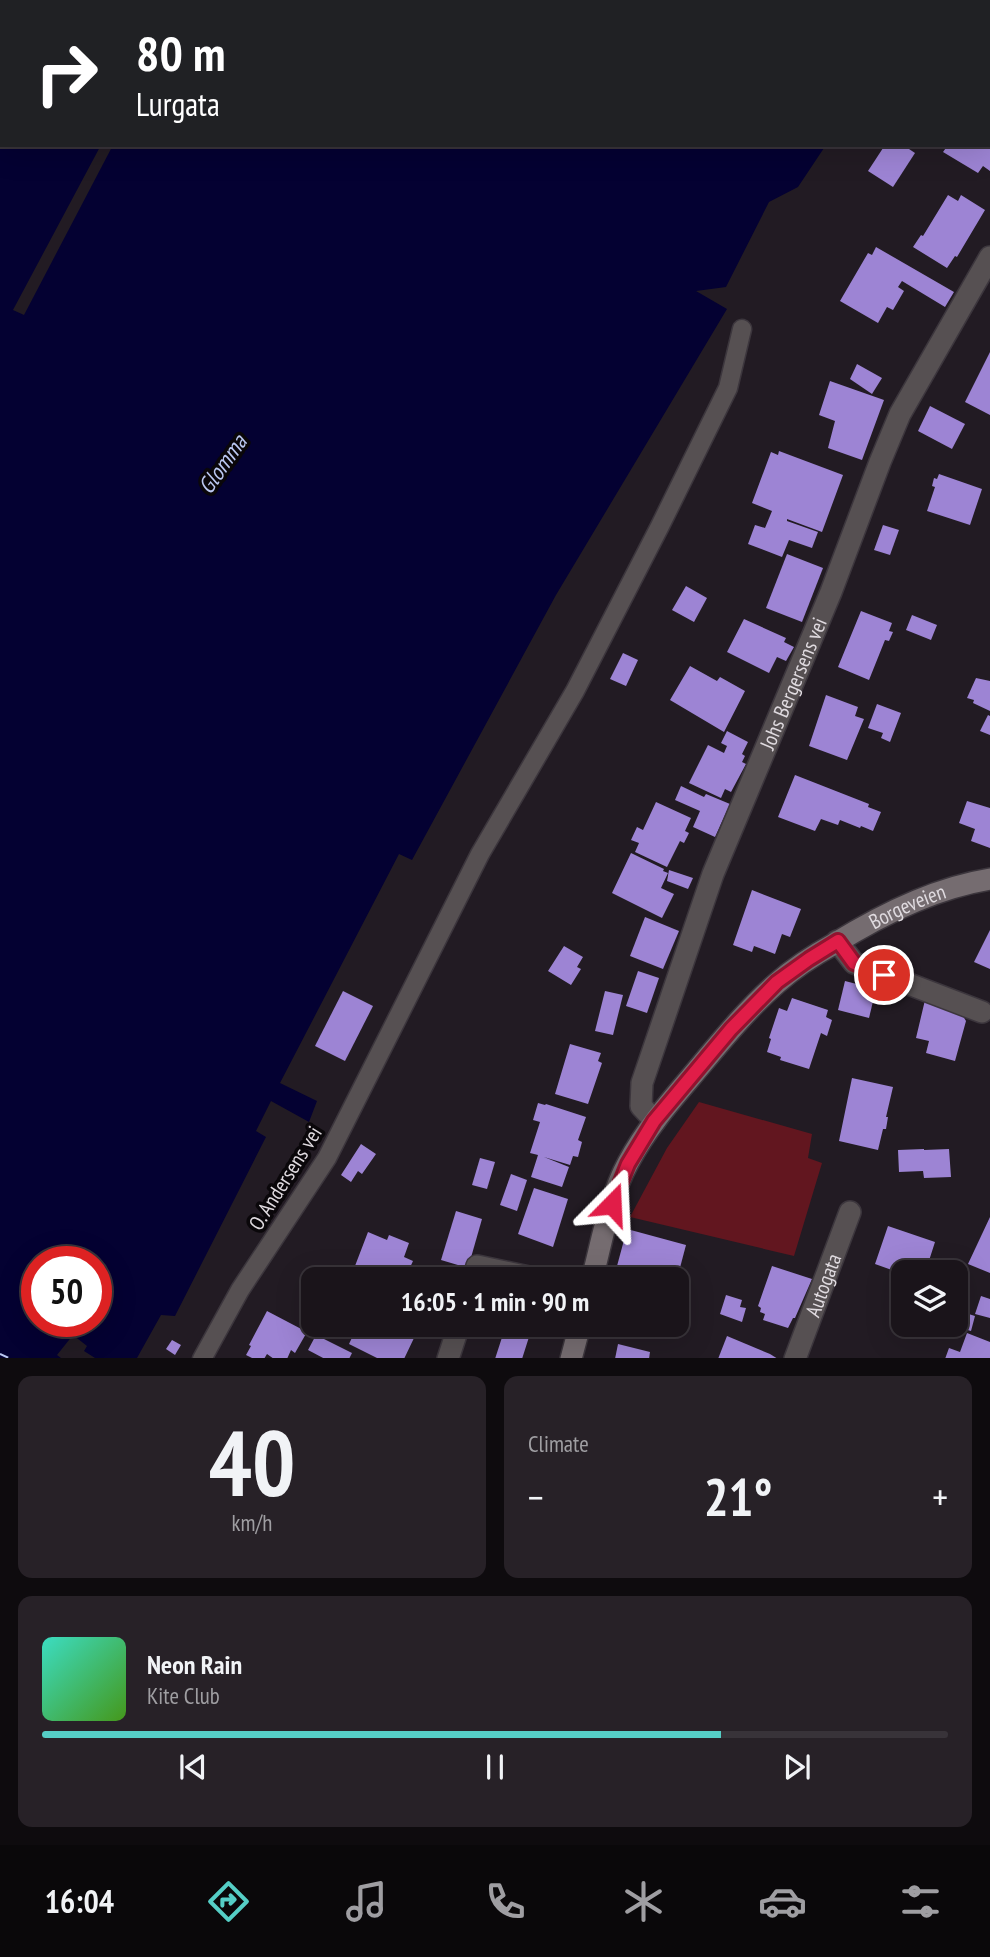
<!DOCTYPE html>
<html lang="en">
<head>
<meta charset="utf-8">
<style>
	body { margin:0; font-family:"PT Sans Narrow",sans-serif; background:#272127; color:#f1f3f6; height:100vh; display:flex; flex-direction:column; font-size:26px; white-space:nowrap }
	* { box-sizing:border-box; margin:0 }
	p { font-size:23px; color:#9f9ea2 }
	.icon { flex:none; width:38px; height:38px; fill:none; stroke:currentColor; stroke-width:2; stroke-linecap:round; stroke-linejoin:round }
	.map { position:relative; height:1358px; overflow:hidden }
	.side { display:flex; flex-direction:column; gap:18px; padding:18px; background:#0e0b0e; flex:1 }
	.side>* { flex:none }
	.banner { position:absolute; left:0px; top:0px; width:990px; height:147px; box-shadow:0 7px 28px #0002,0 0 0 2px #383339; background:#202124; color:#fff; overflow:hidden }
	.buttons { position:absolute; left:891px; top:1260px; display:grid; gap:14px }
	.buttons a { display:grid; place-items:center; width:77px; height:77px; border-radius:14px; background:#1a141a; box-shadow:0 7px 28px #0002,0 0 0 2px #383339; font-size:35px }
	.speed { position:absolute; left:21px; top:1246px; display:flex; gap:14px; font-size:35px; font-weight:700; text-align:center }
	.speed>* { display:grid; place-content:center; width:91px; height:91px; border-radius:50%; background:#1a141a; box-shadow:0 7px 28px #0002,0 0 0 2px #383339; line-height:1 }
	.speed .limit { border:10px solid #d22; background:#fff; color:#111 }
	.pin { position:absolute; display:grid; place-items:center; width:60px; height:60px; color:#fff; margin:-30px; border:4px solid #fff; border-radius:50%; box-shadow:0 2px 7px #0007 }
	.me { position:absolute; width:77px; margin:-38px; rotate:21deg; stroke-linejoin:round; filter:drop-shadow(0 0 5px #0008) }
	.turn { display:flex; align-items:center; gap:24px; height:147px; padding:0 21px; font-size:32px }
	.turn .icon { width:91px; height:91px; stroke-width:2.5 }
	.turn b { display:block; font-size:49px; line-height:60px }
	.big { font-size:52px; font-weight:800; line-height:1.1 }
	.side .tile { flex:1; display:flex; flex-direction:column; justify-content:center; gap:10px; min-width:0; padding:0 24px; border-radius:14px; background:#272127 }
	.side .dial { align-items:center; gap:0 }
	.dial b { font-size:91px; line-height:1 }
	.song { display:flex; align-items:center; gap:21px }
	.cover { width:84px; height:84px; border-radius:10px; background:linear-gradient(135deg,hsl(170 70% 55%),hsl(100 70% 35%)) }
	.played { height:7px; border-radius:4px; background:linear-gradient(90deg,#55cec6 75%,#383339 75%) }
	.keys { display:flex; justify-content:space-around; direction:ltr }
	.heat { display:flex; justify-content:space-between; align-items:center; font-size:38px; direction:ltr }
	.side .tiles { flex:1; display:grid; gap:18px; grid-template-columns:1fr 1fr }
	.tile:last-child { grid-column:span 2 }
	.trip { position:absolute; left:301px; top:1267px; width:388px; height:70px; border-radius:14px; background:#1a141a; box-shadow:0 7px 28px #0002,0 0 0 2px #383339; font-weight:800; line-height:70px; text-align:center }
	.tab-bar { display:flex; height:112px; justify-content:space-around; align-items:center; background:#0a080a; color:#9f9ea2 }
	.tab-bar .icon { width:49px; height:49px }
	.tab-bar .selected { color:#55cec6 }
	.tab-bar b { font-size:32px; color:#f1f3f6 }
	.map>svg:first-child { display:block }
	.green { fill:#62161f }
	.water { fill:#040132; fill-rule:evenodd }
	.pier { fill:#221b23 }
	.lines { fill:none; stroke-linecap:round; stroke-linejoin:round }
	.ferry { stroke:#bbc8f1; stroke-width:2; stroke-dasharray:9 7; stroke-linecap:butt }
	.building { fill:#9d84d4 }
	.lane-casing { stroke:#3c363d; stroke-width:21 }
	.street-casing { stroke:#3c363d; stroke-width:24 }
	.secondary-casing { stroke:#3c363d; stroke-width:24 }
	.lane { stroke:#565052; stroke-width:18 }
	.street { stroke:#565052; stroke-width:21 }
	.secondary { stroke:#756c70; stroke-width:21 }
	.route-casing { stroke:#92132f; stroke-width:18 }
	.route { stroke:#e11d48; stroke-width:12 }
	.labels { text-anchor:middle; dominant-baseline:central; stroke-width:7; stroke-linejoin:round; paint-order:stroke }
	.street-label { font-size:21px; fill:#dfdadf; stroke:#0a070a }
	.water-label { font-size:23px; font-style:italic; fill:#bbc8f1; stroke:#0a070a }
</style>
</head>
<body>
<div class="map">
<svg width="990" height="1359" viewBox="0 0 990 1359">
	<rect width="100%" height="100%" fill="#221b23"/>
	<path class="green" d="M 699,1102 L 812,1134 L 808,1158 L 822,1163 L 794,1256 L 630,1217 L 667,1148 Z"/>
	<g class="water">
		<path d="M 29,0 L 911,0 L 910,2 L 28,2 Z"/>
		<path d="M 2,52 L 2,145 L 826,145 L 798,187 L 769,202 L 726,287 L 696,291 L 727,309 L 556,595 L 412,860 L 399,854 L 280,1083 L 317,1101 L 309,1122 L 271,1101 L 256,1131 L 266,1137 L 175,1316 L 161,1315 L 137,1358 L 0,1358 L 0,55 ZM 37,1262 L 96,1262 L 96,1321 L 37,1321 Z"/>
	</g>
	<g class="pier">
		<path d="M 101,145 L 113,145 L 24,315 L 13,310 Z"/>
		<path d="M 73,1335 L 87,1346 L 84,1351 L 95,1358 L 61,1358 L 57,1355 Z"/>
	</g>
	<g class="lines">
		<path class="ferry" d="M 0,1354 L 11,1359"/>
	</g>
	<g class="building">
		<path d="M 885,145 L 903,145 L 915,153 L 893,187 L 868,171 Z"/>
		<path d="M 948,145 L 990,145 L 990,171 L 983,166 L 978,173 L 943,152 Z"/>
		<path d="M 948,195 L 958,201 L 961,195 L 985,210 L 957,257 L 955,256 L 947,268 L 913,247 L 921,235 L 923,236 Z"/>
		<path d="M 876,247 L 954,292 L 945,307 L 902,281 L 898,287 L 904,291 L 893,310 L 887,307 L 878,323 L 840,301 L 868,253 L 872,255 Z"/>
		<path d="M 990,352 L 990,415 L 965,402 Z"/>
		<path d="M 857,364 L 882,378 L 872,394 L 850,379 Z"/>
		<path d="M 830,381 L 884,400 L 862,460 L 828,448 L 835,421 L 819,415 Z"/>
		<path d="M 930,406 L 965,424 L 952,449 L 918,431 Z"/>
		<path d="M 779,451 L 843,475 L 822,532 L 787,519 L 787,521 L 818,532 L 812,548 L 789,540 L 782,557 L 748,544 L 755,525 L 765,528 L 772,511 L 752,503 L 771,452 L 778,455 Z"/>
		<path d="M 939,474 L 982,489 L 970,525 L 927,511 L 935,487 L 932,486 L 934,478 L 937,479 Z"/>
		<path d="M 883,525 L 899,530 L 890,555 L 874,550 Z"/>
		<path d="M 787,554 L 823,568 L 802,622 L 766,608 Z"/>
		<path d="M 686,586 L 707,598 L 694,622 L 672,610 Z"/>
		<path d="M 861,611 L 892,623 L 889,631 L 893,632 L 889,641 L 885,640 L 869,680 L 838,667 Z"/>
		<path d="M 912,615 L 937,625 L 931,640 L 906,630 Z"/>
		<path d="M 744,619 L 786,638 L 784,642 L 794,647 L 786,661 L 777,657 L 769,673 L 727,652 Z"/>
		<path d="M 623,653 L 638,660 L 626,686 L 610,679 Z"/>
		<path d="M 690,666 L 717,681 L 720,677 L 745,691 L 724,732 L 670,700 Z"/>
		<path d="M 976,678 L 990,681 L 990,711 L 973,703 L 974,700 L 967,698 Z"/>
		<path d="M 826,695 L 858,707 L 855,716 L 864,719 L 847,760 L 809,746 Z"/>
		<path d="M 877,704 L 901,713 L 890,742 L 881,738 L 883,733 L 868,728 Z"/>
		<path d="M 988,715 L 990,716 L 990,735 L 980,731 Z"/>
		<path d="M 727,731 L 748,742 L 742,754 L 745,756 L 742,762 L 746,764 L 731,792 L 725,789 L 721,798 L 689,783 L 708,745 L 724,753 L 727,746 L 721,743 Z"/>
		<path d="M 795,775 L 869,804 L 868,807 L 881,812 L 873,831 L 861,826 L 860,828 L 840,820 L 838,825 L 821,819 L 815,831 L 778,817 Z"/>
		<path d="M 681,786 L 704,797 L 706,794 L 730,804 L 715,837 L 693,827 L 700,811 L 675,800 Z"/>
		<path d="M 967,801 L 990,808 L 990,848 L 971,841 L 975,829 L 959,823 Z"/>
		<path d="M 656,802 L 691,818 L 685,831 L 689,833 L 684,843 L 680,841 L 667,867 L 635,852 L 639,843 L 631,840 L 637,827 L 643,830 Z"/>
		<path d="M 631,853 L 664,869 L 663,871 L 668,873 L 661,888 L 674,894 L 662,918 L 612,893 Z"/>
		<path d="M 669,870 L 693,878 L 688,889 L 667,881 Z"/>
		<path d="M 752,890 L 801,909 L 790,937 L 782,934 L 775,954 L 754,946 L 752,952 L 733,945 Z"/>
		<path d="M 645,917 L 679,931 L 663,969 L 630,956 Z"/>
		<path d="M 990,930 L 990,969 L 974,962 Z"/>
		<path d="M 564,946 L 583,957 L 577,967 L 581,969 L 571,985 L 548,971 Z"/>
		<path d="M 638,971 L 659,978 L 647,1013 L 626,1006 Z"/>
		<path d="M 845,981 L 876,989 L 869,1018 L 838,1010 Z"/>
		<path d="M 343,991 L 373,1006 L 345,1061 L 315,1046 Z"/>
		<path d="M 605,991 L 623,995 L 613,1035 L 595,1031 Z"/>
		<path d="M 792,998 L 828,1010 L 826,1017 L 832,1020 L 827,1036 L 821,1033 L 809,1069 L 780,1060 L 781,1057 L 767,1052 L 771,1039 L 769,1038 L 779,1008 L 787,1011 Z"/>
		<path d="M 925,1000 L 958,1008 L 966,1021 L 955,1061 L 926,1053 L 929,1041 L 916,1038 Z"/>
		<path d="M 570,1044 L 601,1053 L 598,1061 L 602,1063 L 588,1104 L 555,1094 Z"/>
		<path d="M 852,1078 L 893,1087 L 886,1117 L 888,1117 L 886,1129 L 883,1129 L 878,1150 L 839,1141 Z"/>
		<path d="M 538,1103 L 545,1105 L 546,1104 L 586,1117 L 578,1140 L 582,1142 L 578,1157 L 573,1156 L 570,1165 L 544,1157 L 569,1167 L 562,1187 L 531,1177 L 538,1155 L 530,1153 L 540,1122 L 533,1120 Z"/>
		<path d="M 361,1144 L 376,1154 L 362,1174 L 358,1171 L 351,1182 L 341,1175 Z"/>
		<path d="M 924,1149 L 924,1150 L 949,1149 L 951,1177 L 924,1178 L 923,1171 L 899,1172 L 898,1150 Z"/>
		<path d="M 480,1158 L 495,1162 L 487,1189 L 472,1185 Z"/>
		<path d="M 511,1174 L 527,1180 L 517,1211 L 500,1205 Z"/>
		<path d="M 534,1188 L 568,1199 L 553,1247 L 518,1234 Z"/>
		<path d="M 456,1211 L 482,1219 L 468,1268 L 441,1260 Z"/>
		<path d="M 990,1217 L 990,1273 L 968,1264 Z"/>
		<path d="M 888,1226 L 935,1242 L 926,1270 L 917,1269 L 916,1272 L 903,1274 L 875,1264 Z"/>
		<path d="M 627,1229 L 686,1245 L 677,1279 L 666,1279 L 617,1266 Z"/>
		<path d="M 368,1232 L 387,1240 L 389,1235 L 409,1243 L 404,1257 L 413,1261 L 407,1274 L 397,1270 L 393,1279 L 350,1279 Z"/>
		<path d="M 772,1266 L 812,1279 L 795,1318 L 793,1318 L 788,1328 L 763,1320 L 765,1314 L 760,1312 L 761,1308 L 758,1306 Z"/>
		<path d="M 726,1295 L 742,1300 L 740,1307 L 746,1308 L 742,1322 L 720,1314 Z"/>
		<path d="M 981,1296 L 990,1299 L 990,1318 L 975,1314 Z"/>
		<path d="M 956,1310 L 975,1316 L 971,1331 L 951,1325 L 956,1325 Z"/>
		<path d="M 267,1311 L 307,1332 L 295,1353 L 291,1350 L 287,1359 L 274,1359 L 267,1354 L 264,1359 L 254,1359 L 246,1355 L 251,1346 L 249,1345 Z"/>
		<path d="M 358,1325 L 370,1325 L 380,1329 L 382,1325 L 386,1325 L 414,1338 L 404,1359 L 379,1359 L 349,1344 Z"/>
		<path d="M 506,1325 L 519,1325 L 527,1327 L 524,1335 L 529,1337 L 522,1359 L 495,1359 Z"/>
		<path d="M 605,1325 L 640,1325 L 638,1334 Z"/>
		<path d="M 967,1333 L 990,1342 L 990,1359 L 945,1359 L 949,1348 L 960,1352 Z"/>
		<path d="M 316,1335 L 352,1353 L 349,1359 L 325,1359 L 308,1350 Z"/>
		<path d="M 727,1336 L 770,1354 L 778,1359 L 718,1359 Z"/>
		<path d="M 172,1340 L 181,1345 L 175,1355 L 166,1349 Z"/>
		<path d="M 618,1344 L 650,1352 L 649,1359 L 615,1359 Z"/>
	</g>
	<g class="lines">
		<defs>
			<path id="lane" d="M 202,1359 L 240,1290 L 327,1158 L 480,854 L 575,691 L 660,526 L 728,388 L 742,329"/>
			<g id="street">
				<path d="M 837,941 L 854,963 L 982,1012"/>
				<path id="s1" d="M 655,1121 L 641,1106 L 642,1083 L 713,874 L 831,592 L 880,462 L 900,414 L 990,257"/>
				<path d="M 473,1279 L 477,1266 L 538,1279"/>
				<path d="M 448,1359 L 459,1325"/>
				<path id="s2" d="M 795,1359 L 850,1212"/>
			</g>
			<g id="secondary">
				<path id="s3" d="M 592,1279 C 602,1241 609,1198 628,1163 C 645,1131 668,1104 691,1077 C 718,1045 745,1011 777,983 C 794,968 814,955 834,944 C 882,914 934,888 990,879"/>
				<path d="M 571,1359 L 580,1325"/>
			</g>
		</defs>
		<use href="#lane" class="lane-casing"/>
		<use href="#street" class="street-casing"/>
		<use href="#secondary" class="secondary-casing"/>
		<use href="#lane" class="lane"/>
		<use href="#street" class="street"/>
		<use href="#secondary" class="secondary"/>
	</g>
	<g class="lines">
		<defs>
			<path id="route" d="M 612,1204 L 628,1164 L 654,1121 L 731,1029 L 777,982 L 809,959 L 838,941 L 854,963 L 884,975"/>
		</defs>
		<use href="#route" class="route-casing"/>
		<use href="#route" class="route"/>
	</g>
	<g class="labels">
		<g class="street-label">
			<text stroke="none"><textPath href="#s1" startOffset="471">Johs Bergersens vei</textPath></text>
			<text stroke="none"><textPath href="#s3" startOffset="508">Borgeveien</textPath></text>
			<text transform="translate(285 1178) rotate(-58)">O. Andersens vei</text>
			<text stroke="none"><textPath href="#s2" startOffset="79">Autogata</textPath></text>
		</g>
		<g class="water-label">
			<text transform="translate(222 464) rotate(-55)">Glomma</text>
		</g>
	</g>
</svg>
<div class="buttons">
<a><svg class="icon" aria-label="layers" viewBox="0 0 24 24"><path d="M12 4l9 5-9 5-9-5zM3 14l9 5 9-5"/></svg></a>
</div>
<div class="speed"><div class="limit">50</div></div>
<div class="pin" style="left:884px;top:975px;background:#d93025"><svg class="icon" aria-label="arrive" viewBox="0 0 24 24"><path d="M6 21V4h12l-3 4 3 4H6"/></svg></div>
<svg class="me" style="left:612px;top:1204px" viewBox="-20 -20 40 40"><path d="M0-17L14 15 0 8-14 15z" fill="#e11d48" stroke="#fff" stroke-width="4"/></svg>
<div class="trip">16:05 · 1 min · 90 m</div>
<div class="banner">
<div class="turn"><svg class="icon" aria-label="right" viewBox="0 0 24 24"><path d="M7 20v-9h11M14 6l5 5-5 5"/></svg><div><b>80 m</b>Lurgata</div></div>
</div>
</div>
<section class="side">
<div class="tiles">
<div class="tile dial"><b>40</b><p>km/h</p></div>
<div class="tile"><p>Climate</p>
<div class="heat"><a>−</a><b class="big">21°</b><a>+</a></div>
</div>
<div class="tile">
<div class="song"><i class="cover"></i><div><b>Neon Rain</b><p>Kite Club</p></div></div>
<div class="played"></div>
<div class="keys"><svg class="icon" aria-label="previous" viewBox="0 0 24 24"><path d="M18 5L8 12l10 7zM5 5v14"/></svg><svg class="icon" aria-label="pause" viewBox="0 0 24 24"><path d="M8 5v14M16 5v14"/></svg><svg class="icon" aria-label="next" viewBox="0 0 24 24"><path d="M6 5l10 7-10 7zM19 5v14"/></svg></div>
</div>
</div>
</section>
<nav class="tab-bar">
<b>16:04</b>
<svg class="icon selected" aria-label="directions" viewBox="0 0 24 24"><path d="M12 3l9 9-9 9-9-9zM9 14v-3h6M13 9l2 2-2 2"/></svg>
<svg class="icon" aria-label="music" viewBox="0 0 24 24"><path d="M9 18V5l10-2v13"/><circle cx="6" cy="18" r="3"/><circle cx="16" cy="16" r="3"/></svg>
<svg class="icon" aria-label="phone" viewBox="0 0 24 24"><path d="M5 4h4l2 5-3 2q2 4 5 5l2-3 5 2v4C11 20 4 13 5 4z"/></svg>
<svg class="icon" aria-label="climate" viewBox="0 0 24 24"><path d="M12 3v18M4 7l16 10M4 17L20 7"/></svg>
<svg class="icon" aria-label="car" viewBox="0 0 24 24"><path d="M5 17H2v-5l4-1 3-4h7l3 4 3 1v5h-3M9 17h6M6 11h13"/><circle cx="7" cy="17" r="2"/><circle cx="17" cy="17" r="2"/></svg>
<svg class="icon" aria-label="filters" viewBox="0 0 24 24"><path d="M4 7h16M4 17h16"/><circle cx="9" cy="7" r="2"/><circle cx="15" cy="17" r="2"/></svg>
</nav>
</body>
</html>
